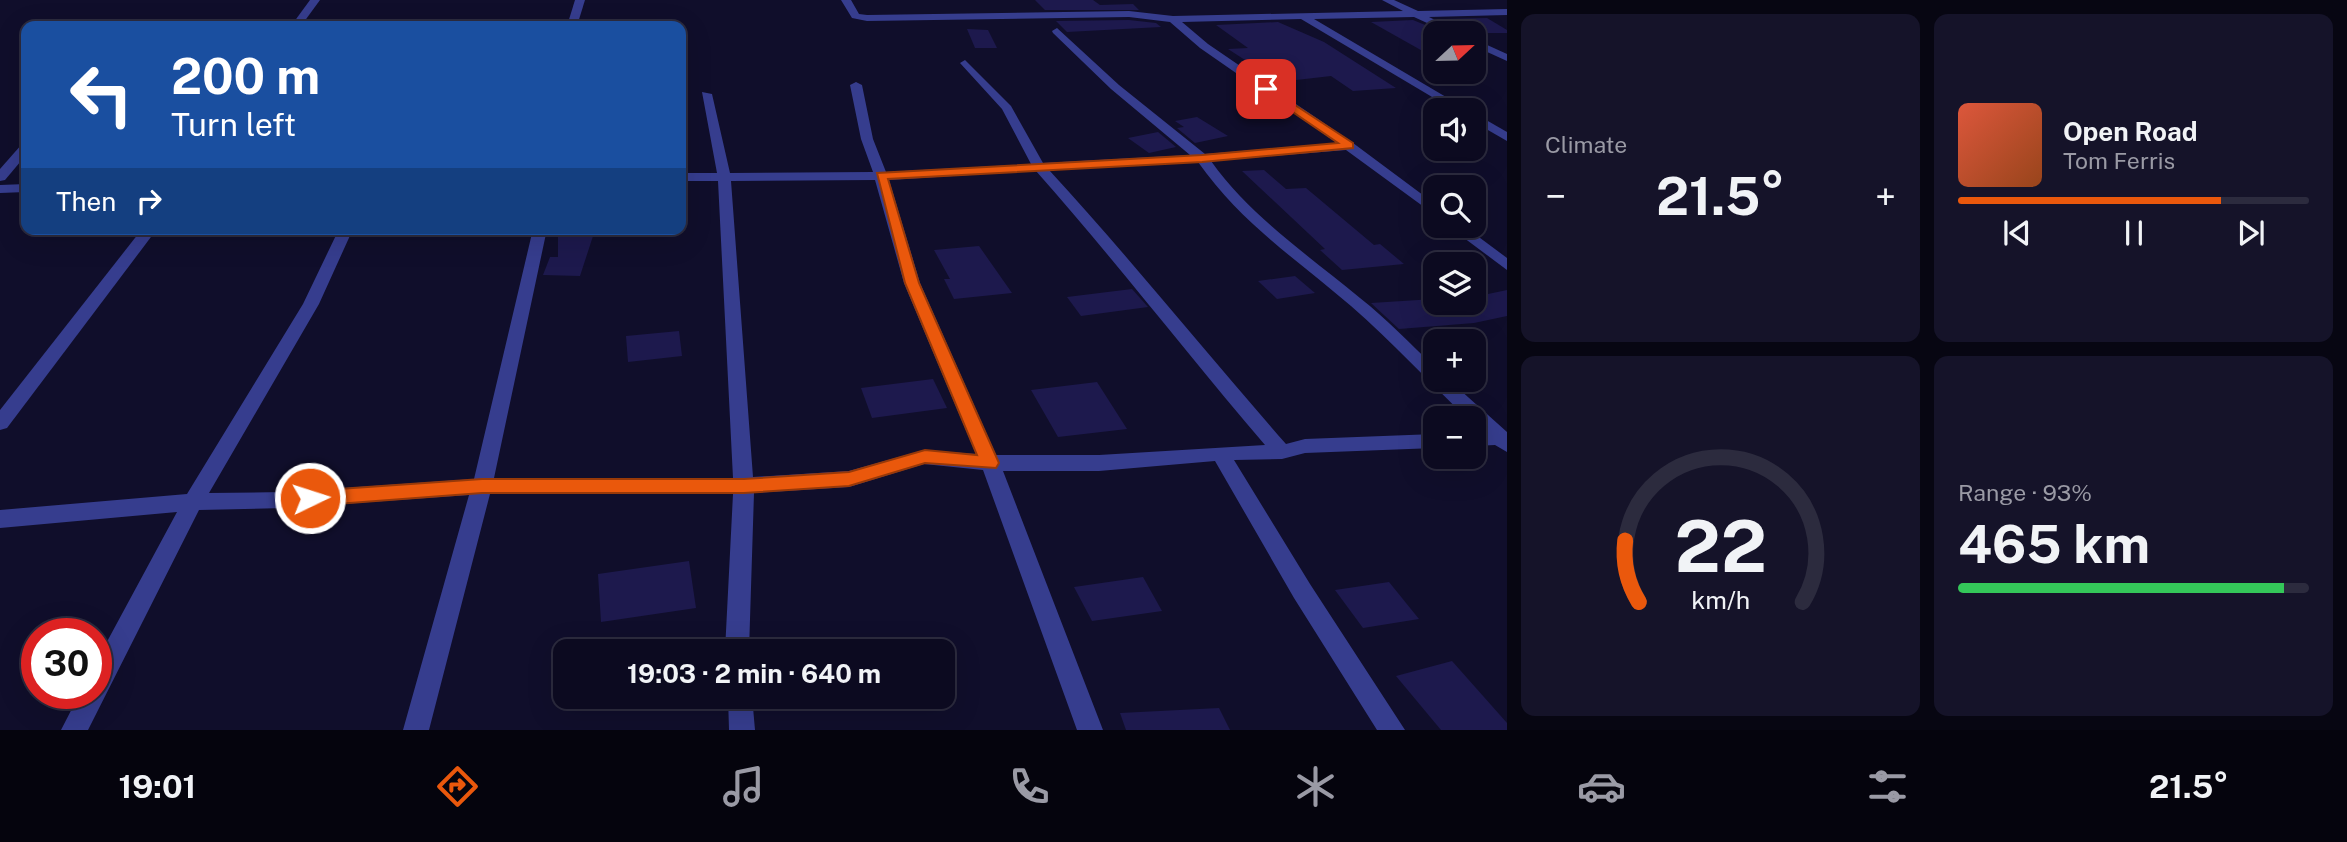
<!DOCTYPE html>
<html lang="en">
<head>
<meta charset="utf-8">
<style>
	body { margin:0; font-family:"Public Sans",sans-serif; background:#151329; color:#f1f3f6; height:100vh; display:flex; flex-direction:column; font-size:26px; white-space:nowrap }
	* { box-sizing:border-box; margin:0 }
	p { font-size:23px; color:#9a9aa5 }
	.icon { flex:none; width:38px; height:38px; fill:none; stroke:currentColor; stroke-width:2; stroke-linecap:round; stroke-linejoin:round }
	.map { position:relative; flex:1; overflow:hidden }
	.drawer { display:flex; flex-direction:column; gap:14px; padding:14px; background:#070612; width:840px }
	.drawer>* { flex:none }
	.hud { position:absolute; left:21px; top:21px; width:665px; height:214px; border-radius:14px; box-shadow:0 7px 28px #0002,0 0 0 2px #2c2b3e; background:#1a4fa0; color:#fff; overflow:hidden }
	.needle { width:46px; rotate:68deg }
	.controls { position:absolute; left:1423px; top:21px; display:grid; gap:14px }
	.controls a { display:grid; place-items:center; width:63px; height:63px; border-radius:14px; background:#0c0a20; box-shadow:0 7px 28px #0002,0 0 0 2px #2c2b3e; font-size:35px }
	.speed { position:absolute; left:21px; top:618px; display:flex; gap:14px; font-size:35px; font-weight:700; text-align:center }
	.speed>* { display:grid; place-content:center; width:91px; height:91px; border-radius:50%; background:#0c0a20; box-shadow:0 7px 28px #0002,0 0 0 2px #2c2b3e; line-height:1 }
	.speed .limit { border:10px solid #d22; background:#fff; color:#111 }
	.pin { position:absolute; display:grid; place-items:center; width:60px; height:60px; color:#fff; margin:-30px; border-radius:14px; box-shadow:0 4px 10px #0006 }
	.me { position:absolute; width:77px; margin:-38px; rotate:86deg; stroke-linejoin:round; filter:drop-shadow(0 0 5px #0008) }
	.turn { display:flex; align-items:center; gap:24px; height:147px; padding:0 35px; font-size:32px }
	.turn .icon { width:91px; height:91px; stroke-width:2.5 }
	.turn b { display:block; font-size:49px; line-height:60px }
	.then { display:flex; align-items:center; height:66px; padding:0 35px; background:#0003; gap:14px; font-size:26px }
	.big { font-size:52px; font-weight:700; line-height:1.1 }
	.drawer .widget { flex:1; display:flex; flex-direction:column; justify-content:center; gap:10px; min-width:0; padding:0 24px; border-radius:14px; background:#151329 }
	.drawer .dial { align-items:center; gap:0 }
	.dial svg { height:182px; overflow:visible; fill:none; stroke:#2c2b3e; stroke-width:7; stroke-linecap:round; text-anchor:middle }
	.dial text { fill:#f1f3f6; stroke:none }
	.song { display:flex; align-items:center; gap:21px }
	.cover { width:84px; height:84px; border-radius:10px; background:linear-gradient(135deg,hsl(10 70% 55%),hsl(20 70% 35%)) }
	.played { height:7px; border-radius:4px; background:linear-gradient(90deg,#ea580c 75%,#2c2b3e 75%) }
	.keys { display:flex; justify-content:space-around; direction:ltr }
	.heat { display:flex; justify-content:space-between; align-items:center; font-size:38px; direction:ltr }
	.charge { height:10px; border-radius:5px; background:linear-gradient(90deg,#34c759 93%,#2c2b3e 0) }
	.drawer .tiles { flex:1; display:grid; gap:14px; grid-template-columns:repeat(2,1fr) }
	.trip { position:absolute; left:553px; top:639px; width:402px; height:70px; border-radius:14px; background:#0c0a20; box-shadow:0 7px 28px #0002,0 0 0 2px #2c2b3e; font-weight:700; line-height:70px; text-align:center }
	.tabs { display:flex; height:112px; justify-content:space-around; align-items:center; background:#05040d; color:#9a9aa5 }
	.tabs .icon { width:49px; height:49px }
	.tabs .on { color:#ea580c }
	.tabs b { font-size:32px; color:#f1f3f6 }
	main { display:flex; flex:1; min-height:0 }
	.map>svg:first-child { display:block }
	.building { fill:#1d194d }
	.lines { fill:none; stroke-linecap:round; stroke-linejoin:round }
	.minor { fill:#363d8e; fill-rule:evenodd }
	.route { fill:#ea580c; stroke:#983908; stroke-width:2 }
</style>
</head>
<body>
<main>
<div class="map">
<svg width="1507" height="730" viewBox="0 0 1507 730">
	<rect width="100%" height="100%" fill="#100e2b"/>
	<g class="building">
		<path d="M 1035,0 L 1093,0 L 1100,5 L 1133,4 L 1139,10 L 1045,10 Z"/>
		<path d="M 1487,18 L 1507,30 L 1507,33 L 1467,33 L 1444,19 Z"/>
		<path d="M 1129,20 L 1156,23 L 1161,27 L 1067,32 L 1056,21 Z"/>
		<path d="M 1413,20 L 1435,29 L 1435,58 L 1371,22 Z"/>
		<path d="M 1278,22 L 1324,42 L 1396,88 L 1353,91 L 1331,76 L 1279,82 L 1228,49 L 1248,48 L 1216,25 Z"/>
		<path d="M 967,29 L 988,30 L 997,48 L 975,48 Z"/>
		<path d="M 1197,117 L 1228,136 L 1195,143 L 1177,128 L 1184,127 L 1175,121 Z"/>
		<path d="M 1158,132 L 1176,147 L 1149,153 L 1128,138 Z"/>
		<path d="M 1264,170 L 1286,189 L 1306,188 L 1374,245 L 1380,244 L 1404,264 L 1342,270 L 1320,250 L 1325,249 L 1242,171 Z"/>
		<path d="M 594,233 L 580,276 L 543,275 L 550,257 L 558,257 L 558,236 Z"/>
		<path d="M 979,246 L 1012,293 L 954,299 L 944,279 L 950,279 L 934,250 Z"/>
		<path d="M 1295,276 L 1315,293 L 1277,299 L 1258,281 Z"/>
		<path d="M 1132,289 L 1148,307 L 1081,316 L 1067,297 Z"/>
		<path d="M 1507,290 L 1507,316 L 1474,323 L 1399,329 L 1371,303 L 1434,299 L 1435,303 L 1474,303 L 1474,297 Z"/>
		<path d="M 679,331 L 682,356 L 628,362 L 626,336 Z"/>
		<path d="M 933,379 L 947,408 L 872,418 L 861,388 Z"/>
		<path d="M 1097,382 L 1127,429 L 1058,437 L 1031,390 Z"/>
		<path d="M 689,561 L 696,608 L 601,622 L 598,574 Z"/>
		<path d="M 1143,577 L 1162,611 L 1092,621 L 1074,587 Z"/>
		<path d="M 1389,582 L 1419,619 L 1363,628 L 1335,590 Z"/>
		<path d="M 1452,661 L 1507,723 L 1507,730 L 1441,730 L 1396,676 Z"/>
		<path d="M 1219,708 L 1230,730 L 1126,730 L 1120,713 Z"/>
	</g>
	<g class="lines">
		<g class="minor">
			<path d="M 310,0 L 320,0 L 301,26 L 291,26 Z"/>
			<path d="M 575,0 L 585,0 L 577,26 L 567,26 Z"/>
			<path d="M 841,0 L 851,0 L 859,14 L 867,15 L 1129,11 L 1173,16 L 1403,11 L 1382,0 L 1394,0 L 1418,11 L 1507,9 L 1507,15 L 1429,17 L 1461,33 L 1449,33 L 1414,17 L 1314,19 L 1468,110 L 1454,110 L 1301,19 L 1182,22 L 1208,44 L 1353,143 L 1435,204 L 1435,215 L 1346,150 L 1211,161 C 1251,217 1307,254 1360,298 C 1387,319 1410,344 1435,367 L 1435,380 L 1449,380 L 1507,432 L 1507,452 L 1495,445 L 1474,446 L 1474,432 L 1481,432 L 1474,425 L 1474,418 L 1467,418 C 1428,381 1391,341 1351,306 C 1295,258 1242,224 1198,162 L 1049,170 C 1131,259 1206,353 1286,444 L 1305,439 L 1435,434 L 1435,448 L 1305,453 L 1282,459 L 1234,460 L 1310,584 L 1405,730 L 1377,730 L 1294,598 L 1215,461 L 1099,471 L 1003,471 L 1103,730 L 1077,730 L 983,470 L 924,464 L 849,487 L 754,493 L 749,651 L 725,651 L 733,494 L 490,494 L 429,730 L 403,730 L 469,495 L 285,508 L 199,510 L 88,730 L 61,730 L 80,693 L 96,693 L 96,662 L 177,512 L 0,528 L 0,510 L 187,494 L 303,304 L 339,229 L 353,229 L 319,304 L 209,493 L 285,492 L 474,479 L 533,229 L 547,229 L 494,478 L 733,478 L 718,181 L 681,181 L 681,173 L 717,173 L 702,92 L 712,94 L 730,173 L 873,172 L 861,139 L 850,85 L 856,82 L 862,85 L 873,139 L 886,172 L 1031,164 L 1002,109 L 960,63 L 965,60 L 1011,106 L 1043,163 L 1190,155 L 1111,89 L 1053,33 L 1052,31 L 1057,28 L 1119,85 L 1205,154 L 1337,143 L 1200,48 L 1170,22 L 1129,17 L 867,21 L 852,18 ZM 1036,171 C 1115,260 1187,354 1265,445 L 1099,455 L 996,455 L 920,283 L 889,180 ZM 875,180 L 904,283 L 976,454 L 924,450 L 849,471 L 753,477 L 731,181 Z"/>
			<path d="M 1474,39 L 1507,54 L 1507,61 L 1474,46 Z"/>
			<path d="M 1474,113 L 1507,132 L 1507,141 L 1474,122 Z"/>
			<path d="M 26,143 L 26,155 L 5,180 L 0,181 L 0,169 L 22,144 Z"/>
			<path d="M 26,184 L 26,192 L 0,193 L 0,185 Z"/>
			<path d="M 1448,226 L 1464,226 L 1507,258 L 1507,270 Z"/>
			<path d="M 142,229 L 157,229 L 7,428 L 0,430 L 0,410 Z"/>
			<path d="M 728,696 L 752,696 L 755,730 L 729,730 Z"/>
		</g>
	</g>
	<path class="route" d="M 1266,86 L 1353,143 L 1353,148 L 1202,162 L 888,179 L 919,283 L 999,463 L 996,468 L 925,463 L 849,486 L 744,493 L 482,493 L 310,506 L 301,498 L 310,491 L 482,479 L 744,479 L 849,472 L 925,450 L 977,455 L 905,283 L 877,173 L 1202,155 L 1338,143 L 1262,91 L 1261,89 Z"/>
</svg>
<div class="controls">
<a><svg class="needle" viewBox="-14 -14 28 28"><path d="M0-13l5 13h-10z" fill="#e53935"/><path d="M0 13l5-13h-10z" fill="#9a9aa5"/></svg></a>
<a><svg class="icon" aria-label="sound" viewBox="0 0 24 24"><path d="M4 9h4l5-4v14l-5-4H4zM17 9q2 3 0 6"/></svg></a>
<a><svg class="icon" aria-label="search" viewBox="0 0 24 24"><circle cx="10" cy="10" r="6"/><path d="M15 15l6 6"/></svg></a>
<a><svg class="icon" aria-label="layers" viewBox="0 0 24 24"><path d="M12 4l9 5-9 5-9-5zM3 14l9 5 9-5"/></svg></a>
<a>+</a>
<a>−</a>
</div>
<div class="speed"><div class="limit">30</div></div>
<div class="pin" style="left:1266px;top:89px;background:#d93025"><svg class="icon" aria-label="arrive" viewBox="0 0 24 24"><path d="M6 21V4h12l-3 4 3 4H6"/></svg></div>
<svg class="me" style="left:310px;top:498px" viewBox="-20 -20 40 40"><circle r="17" fill="#ea580c" stroke="#fff" stroke-width="3"/><path d="M0-11L8 9 0 5-8 9z" fill="#fff"/></svg>
<div class="trip">19:03 · 2 min · 640 m</div>
<div class="hud">
<div class="turn"><svg class="icon" aria-label="left" viewBox="0 0 24 24"><path d="M17 20v-9H6M10 6l-5 5 5 5"/></svg><div><b>200 m</b>Turn left</div></div>
<div class="then">Then<svg class="icon" aria-label="right" viewBox="0 0 24 24"><path d="M7 20v-9h11M14 6l5 5-5 5"/></svg></div>
</div>
</div>
<section class="drawer">
<div class="tiles">
<div class="widget"><p>Climate</p>
<div class="heat"><a>−</a><b class="big">21.5°</b><a>+</a></div>
</div>
<div class="widget">
<div class="song"><i class="cover"></i><div><b>Open Road</b><p>Tom Ferris</p></div></div>
<div class="played"></div>
<div class="keys"><svg class="icon" aria-label="previous" viewBox="0 0 24 24"><path d="M18 5L8 12l10 7zM5 5v14"/></svg><svg class="icon" aria-label="pause" viewBox="0 0 24 24"><path d="M8 5v14M16 5v14"/></svg><svg class="icon" aria-label="next" viewBox="0 0 24 24"><path d="M6 5l10 7-10 7zM19 5v14"/></svg></div>
</div>
<div class="widget dial"><svg viewBox="0 0 100 80">
<path d="M14 69A42 42 0 1 1 86 69"/>
<path d="M14 69A42 42 0 0 1 8 42" stroke="#ea580c"/>
<text x="50" y="56" font-size="32" font-weight="700">22</text>
<text x="50" y="72" font-size="11">km/h</text>
</svg></div>
<div class="widget"><p>Range · 93%</p><b class="big">465 km</b><div class="charge"></div></div>
</div>
</section>
</main>
<nav class="tabs">
<b>19:01</b>
<svg class="icon on" aria-label="directions" viewBox="0 0 24 24"><path d="M12 3l9 9-9 9-9-9zM9 14v-3h6M13 9l2 2-2 2"/></svg>
<svg class="icon" aria-label="music" viewBox="0 0 24 24"><path d="M9 18V5l10-2v13"/><circle cx="6" cy="18" r="3"/><circle cx="16" cy="16" r="3"/></svg>
<svg class="icon" aria-label="phone" viewBox="0 0 24 24"><path d="M5 4h4l2 5-3 2q2 4 5 5l2-3 5 2v4C11 20 4 13 5 4z"/></svg>
<svg class="icon" aria-label="climate" viewBox="0 0 24 24"><path d="M12 3v18M4 7l16 10M4 17L20 7"/></svg>
<svg class="icon" aria-label="car" viewBox="0 0 24 24"><path d="M5 17H2v-5l4-1 3-4h7l3 4 3 1v5h-3M9 17h6M6 11h13"/><circle cx="7" cy="17" r="2"/><circle cx="17" cy="17" r="2"/></svg>
<svg class="icon" aria-label="filters" viewBox="0 0 24 24"><path d="M4 7h16M4 17h16"/><circle cx="9" cy="7" r="2"/><circle cx="15" cy="17" r="2"/></svg>
<b>21.5°</b>
</nav>
</body>
</html>
